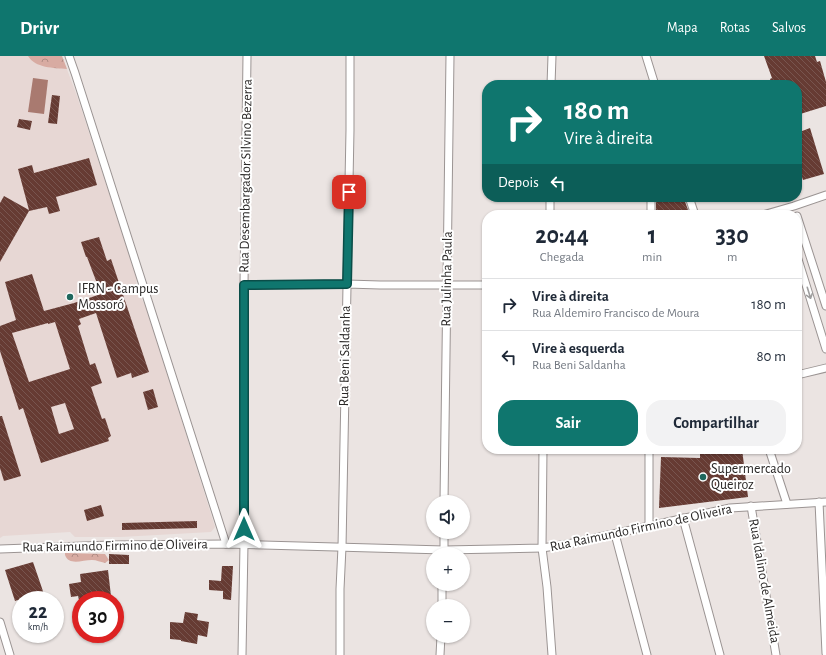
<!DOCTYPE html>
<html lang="pt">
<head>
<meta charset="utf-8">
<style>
  :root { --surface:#fff; --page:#f2f2f3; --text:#1f2937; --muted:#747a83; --line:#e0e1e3; --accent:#0f766e }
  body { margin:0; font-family:"Alegreya Sans",sans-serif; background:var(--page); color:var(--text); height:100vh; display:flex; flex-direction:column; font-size:15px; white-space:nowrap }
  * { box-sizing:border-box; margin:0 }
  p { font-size:13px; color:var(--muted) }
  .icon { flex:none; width:22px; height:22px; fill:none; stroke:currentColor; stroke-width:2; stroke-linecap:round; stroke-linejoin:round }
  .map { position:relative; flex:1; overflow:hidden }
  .panel { position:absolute; left:482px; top:154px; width:320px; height:244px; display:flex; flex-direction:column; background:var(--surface); border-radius:16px; box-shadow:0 1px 3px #0004 }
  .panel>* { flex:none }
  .top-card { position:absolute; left:482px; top:24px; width:320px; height:122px; border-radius:16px; box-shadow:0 1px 3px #0004; background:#0f766e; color:#fff; overflow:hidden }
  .controls { position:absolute; left:426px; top:439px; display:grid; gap:8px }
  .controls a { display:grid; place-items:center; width:44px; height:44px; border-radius:50%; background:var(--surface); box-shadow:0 1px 3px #0004; font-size:20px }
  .speed { position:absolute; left:12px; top:535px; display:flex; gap:8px; font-size:20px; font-weight:700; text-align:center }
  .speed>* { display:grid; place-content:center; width:52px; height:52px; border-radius:50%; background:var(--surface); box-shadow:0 1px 3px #0004; line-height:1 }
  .speed small { font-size:10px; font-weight:400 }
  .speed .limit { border:6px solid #d22; background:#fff; color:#111 }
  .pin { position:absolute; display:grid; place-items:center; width:34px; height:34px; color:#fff; margin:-17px; border-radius:8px; box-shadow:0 2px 6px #0006 }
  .me { position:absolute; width:44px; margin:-22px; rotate:0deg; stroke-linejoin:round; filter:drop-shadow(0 0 3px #0008) }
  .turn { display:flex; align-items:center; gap:14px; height:84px; padding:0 16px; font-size:18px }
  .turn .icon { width:52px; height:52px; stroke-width:2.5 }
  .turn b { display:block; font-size:28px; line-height:34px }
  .then { display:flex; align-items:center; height:38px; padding:0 16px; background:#0003; gap:8px; font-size:15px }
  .eta { display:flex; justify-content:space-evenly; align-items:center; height:68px; text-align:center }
  .eta b { font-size:24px; font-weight:700; line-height:28px }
  .button { display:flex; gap:8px; margin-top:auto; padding:8px 16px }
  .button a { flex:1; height:46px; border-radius:16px; background:var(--accent); color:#fff; font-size:16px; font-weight:700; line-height:46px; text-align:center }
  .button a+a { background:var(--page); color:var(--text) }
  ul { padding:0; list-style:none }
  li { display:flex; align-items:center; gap:12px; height:52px; padding:0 16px; border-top:1px solid var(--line) }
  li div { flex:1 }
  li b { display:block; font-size:15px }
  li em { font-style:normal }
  header { display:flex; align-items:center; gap:24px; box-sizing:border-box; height:56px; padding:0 20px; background:var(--accent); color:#fff }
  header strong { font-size:19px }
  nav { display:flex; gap:22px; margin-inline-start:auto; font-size:14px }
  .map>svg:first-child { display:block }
  .built { fill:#e7d7d4 }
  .forest { fill:url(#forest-crowns) }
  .water { fill:#a97a70 }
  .building { fill:url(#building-back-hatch); fill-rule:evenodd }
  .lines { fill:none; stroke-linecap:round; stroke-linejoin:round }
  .street-casing { stroke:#9b9493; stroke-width:9 }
  .street { stroke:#fff; stroke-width:7 }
  .oneway { stroke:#9f9e9e }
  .route-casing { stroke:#0a4d48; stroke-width:10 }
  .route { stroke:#0f766e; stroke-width:7 }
  .poi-dot { fill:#1f675d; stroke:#fff; stroke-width:1.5 }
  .labels { text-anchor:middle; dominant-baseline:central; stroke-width:4; stroke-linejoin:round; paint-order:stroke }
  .street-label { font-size:14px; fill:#2a2827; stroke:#fff }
  .poi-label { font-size:14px; fill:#2a2827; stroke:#fff; text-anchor:start }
</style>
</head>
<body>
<header>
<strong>Drivr</strong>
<nav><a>Mapa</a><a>Rotas</a><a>Salvos</a></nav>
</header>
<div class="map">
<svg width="826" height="599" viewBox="0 0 826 599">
  <defs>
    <pattern id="forest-crowns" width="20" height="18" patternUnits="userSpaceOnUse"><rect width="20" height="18" fill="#d8aba2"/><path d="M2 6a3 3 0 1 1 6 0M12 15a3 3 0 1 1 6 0" fill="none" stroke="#af8b84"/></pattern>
    <pattern id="building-back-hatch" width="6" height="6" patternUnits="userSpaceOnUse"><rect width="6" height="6" fill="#663b33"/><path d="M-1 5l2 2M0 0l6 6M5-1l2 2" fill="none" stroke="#78554f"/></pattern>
  </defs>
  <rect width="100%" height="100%" fill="#ebe4e2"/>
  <!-- built -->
  <polygon class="built" points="0,0 62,0 77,40 137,222 135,233 146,250 215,471 211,476 121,481 75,481 70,476 3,480 0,482"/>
  <!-- forest -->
  <g class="forest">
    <path d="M28 0H62L67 13C54 12 35 12 28 0Z"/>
    <path d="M65 497 105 498 109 504 105 507C100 506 97 504 92 504 82 504 69 510 65 499Z"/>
  </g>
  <!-- water -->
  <polygon class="water" points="33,22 48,24 44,58 28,56"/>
  <!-- building -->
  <g class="building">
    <polygon points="764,0 815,0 817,6 820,5 826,26 826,50 797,59 797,29 772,29 770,23 772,22"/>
    <polygon points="52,39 60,40 57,68 48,67"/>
    <polygon points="19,63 32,65 30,74 17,71"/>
    <polygon points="810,72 824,118 803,124 797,106 797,77"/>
    <polygon points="89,102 97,129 56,141 60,155 49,158 47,151 29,155 0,206 0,147 4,140 29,154 18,113 32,109 34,117"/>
    <polygon points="656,141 678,141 684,143 690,159 656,159"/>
    <path d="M99 181 107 205 111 203 149 316 132 322 131 317 117 322 96 257 79 263 81 268 78 270 90 309 95 307 102 327 91 331 102 363 105 362 111 380 108 382 109 385 41 407 23 352 19 354 0 295V270L16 264 5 226 32 218 44 255 74 247 101 238 87 201H86L81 186ZM55 266 70 313 29 326 12 277 48 267V268ZM65 347 74 373 59 378 51 351Z"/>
    <polygon points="153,333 158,351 148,354 143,336"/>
    <polygon points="0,360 2,360 21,420 4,425 0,412"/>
    <polygon points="700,393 742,393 748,441 659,452 661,401 700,402"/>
    <polygon points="101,449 104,460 87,465 84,454"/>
    <polygon points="197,465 197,472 122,474 122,467"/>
    <polygon points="109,498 129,499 129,508 109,508"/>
    <polygon points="33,506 46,544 32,544 31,540 15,545 5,514"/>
    <polygon points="222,510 233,510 231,544 223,543 223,535 209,534 209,524 221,525"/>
    <polygon points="108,514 111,540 104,541 104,544 79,544 78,540 71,541 69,528 81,526 80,518"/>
    <polygon points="185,556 198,558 197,564 209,566 207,581 198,579 197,588 181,585 181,584 170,583 170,566 183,567"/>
  </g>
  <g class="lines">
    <defs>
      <g id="street">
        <polyline points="69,0 75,17 226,488"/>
        <polyline points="646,0 655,29"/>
        <polyline points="551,29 552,0"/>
        <polyline points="689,141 695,159"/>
        <polyline points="550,159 550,141"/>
        <polyline points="651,159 651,141"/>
        <polyline points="763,159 794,150 826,139"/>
        <polyline points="797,160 826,250"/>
        <polyline points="797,200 826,293"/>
        <polyline points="244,229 347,228 380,229 487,229"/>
        <polyline points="797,319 826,312"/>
        <polyline points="543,393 542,492 547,531 552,599"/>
        <polyline points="769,393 787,448"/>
        <polyline points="444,446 450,0"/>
        <polyline points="819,446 826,597"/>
        <polyline points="751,450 776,599"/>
        <polyline points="683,462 720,599"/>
        <polyline points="649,470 649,393"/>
        <polyline points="615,478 647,599"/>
        <polyline points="0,493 111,489 226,488 444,494 542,492 568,488 730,452 826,446"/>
        <polyline points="444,498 444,476"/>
        <polyline points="442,550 442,528"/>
        <polyline points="0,566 10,599"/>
        <polyline points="242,599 244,488 244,229 247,0"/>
        <polyline points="340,599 340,533 342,491 350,74 350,0"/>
        <polyline points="440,599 441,580"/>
      </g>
    </defs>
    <!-- street casing -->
    <use href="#street" class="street-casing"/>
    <!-- street -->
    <use href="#street" class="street"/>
  </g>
  <!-- one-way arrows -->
  <defs><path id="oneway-shaft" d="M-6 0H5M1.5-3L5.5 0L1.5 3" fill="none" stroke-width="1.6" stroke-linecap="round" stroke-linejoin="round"/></defs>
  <use class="oneway" href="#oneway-shaft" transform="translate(809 237) rotate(73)"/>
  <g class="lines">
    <defs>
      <polyline id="route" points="244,473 244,229 347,228 349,136"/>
    </defs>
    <!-- route casing -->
    <use href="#route" class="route-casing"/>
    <!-- route -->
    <use href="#route" class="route"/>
  </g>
  <!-- markers -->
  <g class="poi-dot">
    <circle cx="70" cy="241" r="4"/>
    <circle cx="703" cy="421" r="4"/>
  </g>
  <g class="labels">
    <!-- street labels -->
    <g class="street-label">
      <text transform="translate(246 120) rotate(-89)">Rua Desembargador Silvino Bezerra</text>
      <text transform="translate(447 223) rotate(-89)">Rua Julinha Paula</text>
      <text transform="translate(345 300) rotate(-89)">Rua Beni Saldanha</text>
      <text transform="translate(641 472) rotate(-12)">Rua Raimundo Firmino de Oliveira</text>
      <text transform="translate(115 490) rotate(-1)">Rua Raimundo Firmino de Oliveira</text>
      <text transform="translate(764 525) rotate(80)">Rua Idalino de Almeida</text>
    </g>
    <!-- poi labels -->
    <g class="poi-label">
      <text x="78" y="233">IFRN - Campus<tspan x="78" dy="16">Mossoró</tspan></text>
      <text x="711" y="413">Supermercado<tspan x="711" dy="16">Queiroz</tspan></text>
    </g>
  </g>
</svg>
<div class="controls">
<a><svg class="icon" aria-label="sound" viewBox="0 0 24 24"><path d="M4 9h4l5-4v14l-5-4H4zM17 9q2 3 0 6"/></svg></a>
<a>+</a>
<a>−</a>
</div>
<div class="speed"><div>22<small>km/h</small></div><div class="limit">30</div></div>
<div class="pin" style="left:349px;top:136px;background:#d93025"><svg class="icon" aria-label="arrive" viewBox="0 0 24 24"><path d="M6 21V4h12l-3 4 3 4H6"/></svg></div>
<svg class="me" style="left:244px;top:473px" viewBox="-20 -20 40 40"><path d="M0-17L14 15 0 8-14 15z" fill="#0f766e" stroke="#fff" stroke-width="4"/></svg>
<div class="top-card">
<div class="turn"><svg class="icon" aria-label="right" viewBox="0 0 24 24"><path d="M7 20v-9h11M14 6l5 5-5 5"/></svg><div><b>180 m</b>Vire à direita</div></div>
<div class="then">Depois<svg class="icon" aria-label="left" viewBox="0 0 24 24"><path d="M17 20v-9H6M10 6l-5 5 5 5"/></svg></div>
</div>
<section class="panel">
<div class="eta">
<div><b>20:44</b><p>Chegada</p></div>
<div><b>1</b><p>min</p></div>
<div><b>330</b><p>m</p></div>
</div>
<ul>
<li><svg class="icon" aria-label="right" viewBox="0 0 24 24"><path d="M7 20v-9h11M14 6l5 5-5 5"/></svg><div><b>Vire à direita</b><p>Rua Aldemiro Francisco de Moura</p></div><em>180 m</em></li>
<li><svg class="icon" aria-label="left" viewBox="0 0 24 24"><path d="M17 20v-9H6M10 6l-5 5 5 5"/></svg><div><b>Vire à esquerda</b><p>Rua Beni Saldanha</p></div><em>80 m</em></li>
</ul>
<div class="button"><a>Sair</a><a>Compartilhar</a></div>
</section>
</div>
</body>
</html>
